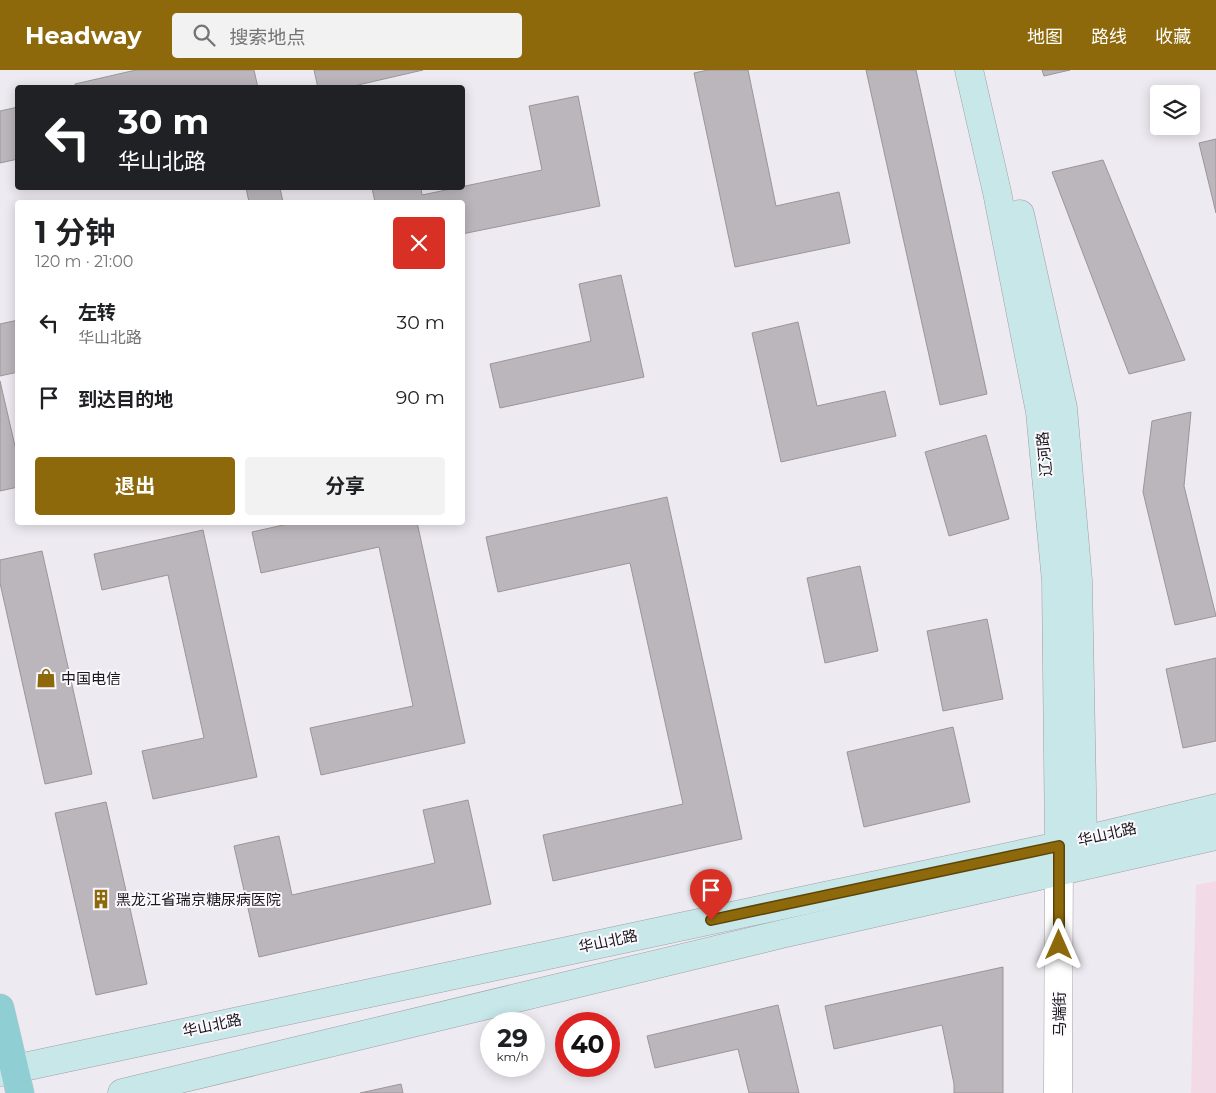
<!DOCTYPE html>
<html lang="zh">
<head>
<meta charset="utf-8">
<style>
  :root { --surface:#fff; --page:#f2f2f2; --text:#202124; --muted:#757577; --accent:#8d690b }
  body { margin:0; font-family:Montserrat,"Noto Sans SC",sans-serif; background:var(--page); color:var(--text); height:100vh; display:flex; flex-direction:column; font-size:19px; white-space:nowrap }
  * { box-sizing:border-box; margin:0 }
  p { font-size:16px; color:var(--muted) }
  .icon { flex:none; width:28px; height:28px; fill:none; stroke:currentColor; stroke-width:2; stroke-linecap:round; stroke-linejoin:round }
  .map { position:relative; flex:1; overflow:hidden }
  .panel { position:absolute; left:15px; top:130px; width:450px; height:325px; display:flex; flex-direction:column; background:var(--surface); border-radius:5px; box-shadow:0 2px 12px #0003 }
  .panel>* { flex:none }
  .top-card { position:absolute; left:15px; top:15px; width:450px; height:105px; border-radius:5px; box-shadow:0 2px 12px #0003; background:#202124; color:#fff; overflow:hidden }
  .fabs { position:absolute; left:1150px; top:15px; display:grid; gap:10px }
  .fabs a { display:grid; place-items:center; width:50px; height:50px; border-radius:5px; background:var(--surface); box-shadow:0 2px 12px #0003; font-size:25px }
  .speed { position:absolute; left:480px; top:942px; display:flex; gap:10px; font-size:25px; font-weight:700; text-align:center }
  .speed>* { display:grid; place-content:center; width:65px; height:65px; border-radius:50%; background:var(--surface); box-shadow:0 2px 12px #0003; line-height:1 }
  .speed small { font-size:12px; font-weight:400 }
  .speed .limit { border:8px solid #d22; background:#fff; color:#111 }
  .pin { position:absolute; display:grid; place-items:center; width:42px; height:42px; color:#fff; margin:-51px -21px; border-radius:50% 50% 50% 0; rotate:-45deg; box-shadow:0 0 5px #0007 }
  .pin .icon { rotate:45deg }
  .me { position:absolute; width:55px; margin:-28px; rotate:0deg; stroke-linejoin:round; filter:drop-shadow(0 0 4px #0008) }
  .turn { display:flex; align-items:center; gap:18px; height:105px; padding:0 20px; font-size:22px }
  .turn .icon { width:65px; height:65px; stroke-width:2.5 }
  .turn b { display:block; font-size:35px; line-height:42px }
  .round { display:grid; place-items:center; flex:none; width:52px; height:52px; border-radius:5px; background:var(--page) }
  .summary { display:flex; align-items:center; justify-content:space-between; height:85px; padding:0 20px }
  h1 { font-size:30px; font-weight:700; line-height:38px }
  .button { display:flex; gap:10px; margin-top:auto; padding:10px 20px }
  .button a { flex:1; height:58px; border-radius:5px; background:var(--accent); color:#fff; font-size:20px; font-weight:700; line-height:58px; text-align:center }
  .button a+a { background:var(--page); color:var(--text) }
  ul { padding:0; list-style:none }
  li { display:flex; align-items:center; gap:15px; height:75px; padding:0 20px }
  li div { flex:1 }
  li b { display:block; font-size:19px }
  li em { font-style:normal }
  header { display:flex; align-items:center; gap:30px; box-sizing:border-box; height:70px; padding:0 25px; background:var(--accent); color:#fff }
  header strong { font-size:24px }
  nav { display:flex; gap:28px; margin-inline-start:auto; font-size:18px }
  .search { width:350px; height:45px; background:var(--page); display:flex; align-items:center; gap:12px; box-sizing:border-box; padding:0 18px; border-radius:5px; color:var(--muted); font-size:19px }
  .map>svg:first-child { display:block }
  .education { fill:#f2dbe7 }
  .building { fill:#bbb6bb; stroke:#9a9599 }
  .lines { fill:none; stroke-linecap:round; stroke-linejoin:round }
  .tertiary-casing { stroke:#a19ea4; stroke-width:29 }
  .secondary-casing { stroke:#a19ea4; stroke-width:29 }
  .primary-casing { stroke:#c8c8c9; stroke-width:29 }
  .tertiary { stroke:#fff; stroke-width:28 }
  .secondary { stroke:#c7e7e9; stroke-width:28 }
  .primary { stroke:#8fcfd4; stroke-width:28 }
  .route-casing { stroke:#5c4407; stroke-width:12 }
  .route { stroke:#8d690b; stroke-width:9 }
  .labels { text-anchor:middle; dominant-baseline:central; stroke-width:4; stroke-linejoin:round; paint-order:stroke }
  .street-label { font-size:15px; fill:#1b191c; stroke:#fbf8fe }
  .poi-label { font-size:15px; fill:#1b191c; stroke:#fbf8fe; text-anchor:start }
</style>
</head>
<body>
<header>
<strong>Headway</strong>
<div class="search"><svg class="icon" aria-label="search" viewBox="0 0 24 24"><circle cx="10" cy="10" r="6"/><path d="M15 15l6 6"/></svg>搜索地点</div>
<nav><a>地图</a><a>路线</a><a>收藏</a></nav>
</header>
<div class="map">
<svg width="1216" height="1023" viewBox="0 0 1216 1023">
  <rect width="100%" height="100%" fill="#eeeaf1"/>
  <!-- education -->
  <polygon class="education" points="1216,811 1216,1023 1191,1023 1196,815"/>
  <!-- building -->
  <g class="building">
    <polygon points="136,0 254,0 258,18 76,18 75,14"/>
    <polygon points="314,0 423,0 345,18 318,18"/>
    <polygon points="708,0 748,0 776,136 839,122 850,173 735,197 694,3"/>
    <polygon points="866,0 916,0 987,324 940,335"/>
    <polygon points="1042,0 1070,0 1044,6"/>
    <polygon points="578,26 600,136 462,164 462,132 375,132 372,118 421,118 422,125 542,100 529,36"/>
    <polygon points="18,37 18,89 0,93 0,41"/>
    <polygon points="1216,69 1216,143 1199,73"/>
    <polygon points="1103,90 1185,290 1129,304 1052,102"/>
    <polygon points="246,118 280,118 283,132 249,132"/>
    <polygon points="621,205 644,307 500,338 490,294 591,271 579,214"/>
    <polygon points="18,250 18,302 0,306 0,254"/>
    <polygon points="798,252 817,336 885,321 896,366 781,392 752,263"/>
    <polygon points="0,311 18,389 18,417 0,421"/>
    <polygon points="1191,342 1184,416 1216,546 1175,555 1143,422 1152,351"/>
    <polygon points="986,365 1009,449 949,466 925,382"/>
    <polygon points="667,427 742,769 553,811 543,765 683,734 630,493 498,522 486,467"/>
    <polygon points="297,452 417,452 465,673 321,705 310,658 413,636 379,477 261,503 252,462"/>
    <polygon points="203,460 257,707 153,729 142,681 204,668 168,505 102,520 94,484"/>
    <polygon points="42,481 92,704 45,714 0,513 0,490"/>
    <polygon points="860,496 878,581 825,593 807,508"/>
    <polygon points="987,549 1003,629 943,641 927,561"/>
    <polygon points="1216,588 1216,671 1183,678 1166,599"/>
    <polygon points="953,657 970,732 864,757 847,682"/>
    <polygon points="468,730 491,834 259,887 234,776 279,766 292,825 435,793 423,740"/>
    <polygon points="106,732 147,914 96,925 55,743"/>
    <polygon points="1003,897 1003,1023 954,1023 954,1014 942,955 834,979 825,936"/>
    <polygon points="778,935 799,1023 749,1023 738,979 655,998 647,966"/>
    <polygon points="401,1014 403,1023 360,1023"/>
  </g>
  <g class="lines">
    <defs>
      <polyline id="tertiary" points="1058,1023 1059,777"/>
      <g id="secondary">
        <polyline points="969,0 997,122 1040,342 1056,511 1059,776"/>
        <polyline points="1020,144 1063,338 1078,510 1083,770"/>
        <polyline points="0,1002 1059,776 1216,738"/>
        <polyline points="122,1023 782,864 1216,766"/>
      </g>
      <polyline id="primary" points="0,938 20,1023"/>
    </defs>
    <!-- tertiary casing -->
    <use href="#tertiary" class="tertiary-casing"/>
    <!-- secondary casing -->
    <use href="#secondary" class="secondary-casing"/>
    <!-- primary casing -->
    <use href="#primary" class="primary-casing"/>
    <!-- tertiary -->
    <use href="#tertiary" class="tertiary"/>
    <!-- secondary -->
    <use href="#secondary" class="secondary"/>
    <!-- primary -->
    <use href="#primary" class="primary"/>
  </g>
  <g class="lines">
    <defs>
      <polyline id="route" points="711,850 1059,776 1059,875"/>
    </defs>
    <!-- route casing -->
    <use href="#route" class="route-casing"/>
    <!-- route -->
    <use href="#route" class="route"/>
  </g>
  <!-- icons -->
  <defs>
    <symbol id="shop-bare" viewBox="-9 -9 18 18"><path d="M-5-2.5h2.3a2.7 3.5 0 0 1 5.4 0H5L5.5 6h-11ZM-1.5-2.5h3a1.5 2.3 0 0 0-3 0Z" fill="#8d690b" stroke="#fbf8fe" stroke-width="2.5" paint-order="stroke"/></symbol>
    <symbol id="building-bare" viewBox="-9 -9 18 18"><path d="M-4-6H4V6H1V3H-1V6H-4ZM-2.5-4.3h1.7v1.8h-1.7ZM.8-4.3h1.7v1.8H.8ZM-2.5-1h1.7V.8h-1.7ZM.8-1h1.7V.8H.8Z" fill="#8d690b" stroke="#fbf8fe" stroke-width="2.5" paint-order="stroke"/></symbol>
  </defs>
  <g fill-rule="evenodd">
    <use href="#shop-bare" x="32" y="594" width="28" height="28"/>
    <use href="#building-bare" x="87" y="815" width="28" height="28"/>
  </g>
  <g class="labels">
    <!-- street labels -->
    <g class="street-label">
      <text transform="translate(1044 384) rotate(-95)">辽河路</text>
      <text transform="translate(1107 764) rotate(-13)">华山北路</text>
      <text transform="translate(608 871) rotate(-12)">华山北路</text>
      <text transform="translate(1059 944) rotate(-90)">马端街</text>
      <text transform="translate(212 955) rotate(-12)">华山北路</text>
    </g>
    <!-- poi labels -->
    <g class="poi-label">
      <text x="61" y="608">中国电信</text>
      <text x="116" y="829">黑龙江省瑞京糖尿病医院</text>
    </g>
  </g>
</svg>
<div class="fabs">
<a><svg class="icon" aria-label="layers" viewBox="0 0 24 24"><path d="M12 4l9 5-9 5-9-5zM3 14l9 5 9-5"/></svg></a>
</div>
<div class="speed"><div>29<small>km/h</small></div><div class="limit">40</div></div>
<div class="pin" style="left:711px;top:850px;background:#d93025"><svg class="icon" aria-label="arrive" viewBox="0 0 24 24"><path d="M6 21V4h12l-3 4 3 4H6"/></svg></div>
<svg class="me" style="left:1059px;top:875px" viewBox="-20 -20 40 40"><path d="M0-17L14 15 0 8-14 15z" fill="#8d690b" stroke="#fff" stroke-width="4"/></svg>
<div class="top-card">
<div class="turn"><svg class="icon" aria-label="left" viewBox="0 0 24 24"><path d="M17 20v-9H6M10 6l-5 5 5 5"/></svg><div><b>30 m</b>华山北路</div></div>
</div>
<section class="panel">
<div class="summary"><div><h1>1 分钟</h1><p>120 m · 21:00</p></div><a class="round" style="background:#d93025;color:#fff"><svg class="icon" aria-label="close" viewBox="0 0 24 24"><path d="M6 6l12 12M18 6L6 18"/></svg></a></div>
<ul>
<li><svg class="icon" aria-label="left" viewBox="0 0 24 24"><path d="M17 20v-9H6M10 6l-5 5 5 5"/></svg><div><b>左转</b><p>华山北路</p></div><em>30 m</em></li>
<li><svg class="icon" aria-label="arrive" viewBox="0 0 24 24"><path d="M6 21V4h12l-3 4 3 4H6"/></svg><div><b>到达目的地</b></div><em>90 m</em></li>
</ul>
<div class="button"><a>退出</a><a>分享</a></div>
</section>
</div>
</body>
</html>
